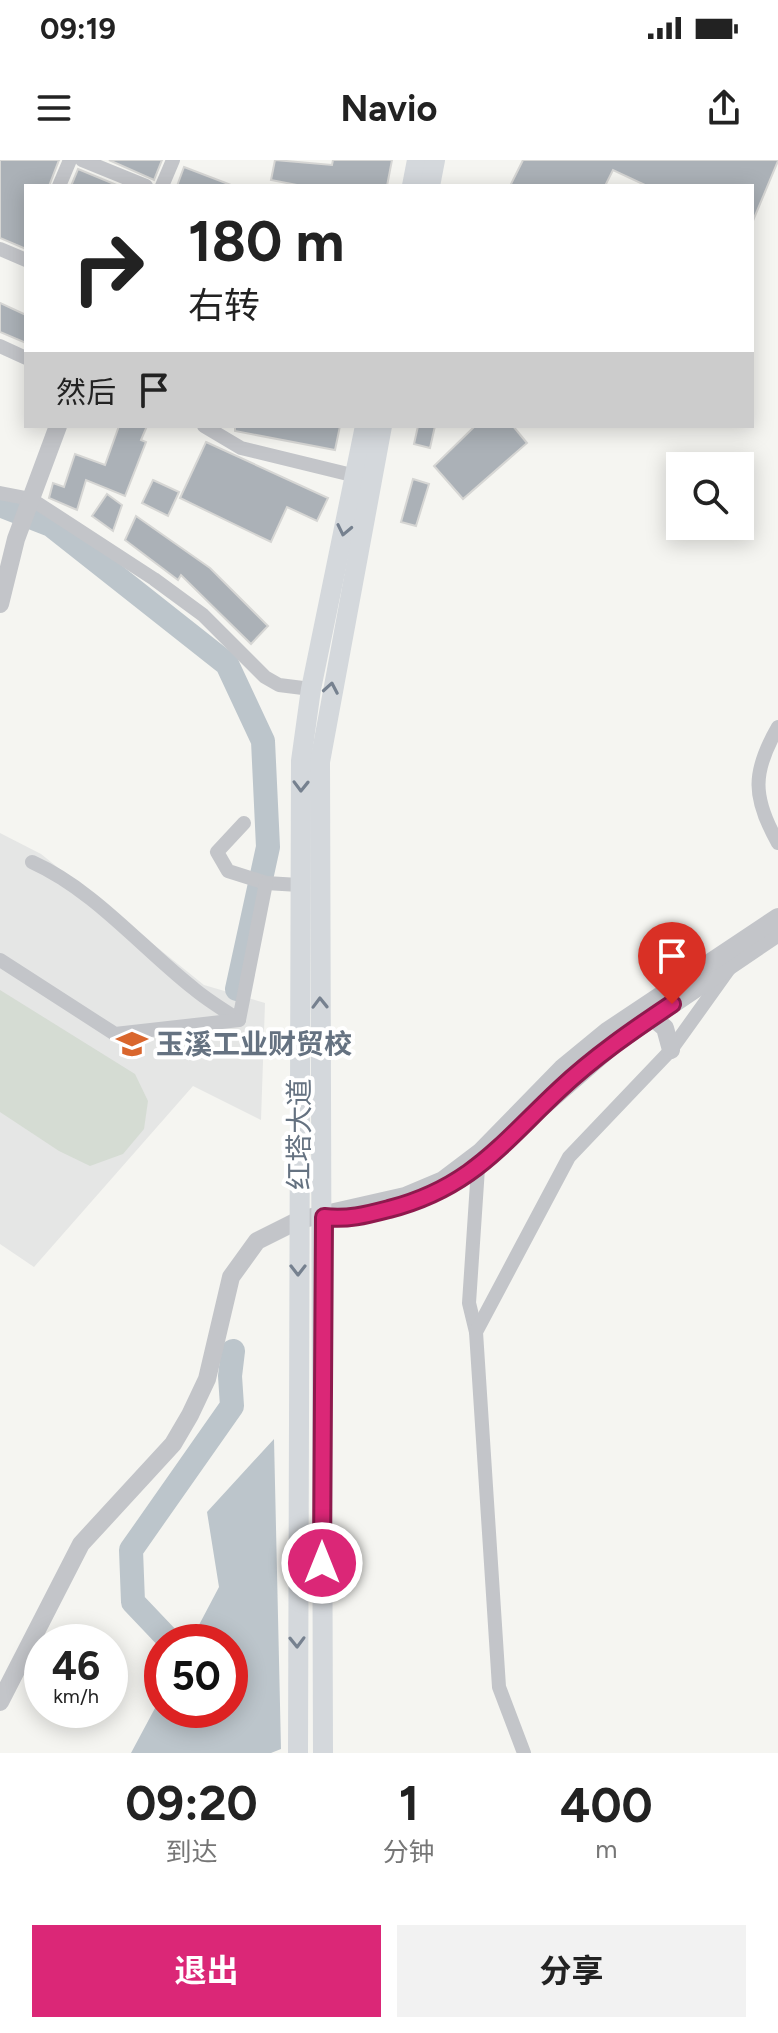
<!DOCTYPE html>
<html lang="zh">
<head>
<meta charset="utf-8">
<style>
  :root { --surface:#fff; --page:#f2f2f2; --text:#222; --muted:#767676; --accent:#db2777 }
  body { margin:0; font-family:Figtree,"Noto Sans SC",sans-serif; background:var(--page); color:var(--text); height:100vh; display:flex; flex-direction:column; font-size:30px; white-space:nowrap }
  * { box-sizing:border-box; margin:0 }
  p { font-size:26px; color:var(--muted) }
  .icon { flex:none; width:44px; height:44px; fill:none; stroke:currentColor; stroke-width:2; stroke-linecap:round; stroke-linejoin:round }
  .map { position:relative; height:1593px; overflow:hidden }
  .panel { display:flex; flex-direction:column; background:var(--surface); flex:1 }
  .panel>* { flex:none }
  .banner { position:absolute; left:24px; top:24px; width:730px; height:244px; border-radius:0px; box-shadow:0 4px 20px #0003; background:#fff; color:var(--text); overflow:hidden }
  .fabs { position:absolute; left:666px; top:292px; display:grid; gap:16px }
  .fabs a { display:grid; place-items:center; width:88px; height:88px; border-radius:0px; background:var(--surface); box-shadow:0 4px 20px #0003; font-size:40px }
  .speed { position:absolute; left:24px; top:1464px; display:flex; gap:16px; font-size:40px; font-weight:700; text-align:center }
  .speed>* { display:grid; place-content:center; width:104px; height:104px; border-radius:50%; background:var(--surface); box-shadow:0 4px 20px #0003; line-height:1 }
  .speed small { font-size:20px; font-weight:400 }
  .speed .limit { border:12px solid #d22; background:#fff; color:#111 }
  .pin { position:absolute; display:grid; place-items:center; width:68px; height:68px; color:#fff; margin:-82px -34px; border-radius:50% 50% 50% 0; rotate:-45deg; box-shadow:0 0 8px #0007 }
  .pin .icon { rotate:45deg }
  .me { position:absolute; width:88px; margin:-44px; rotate:0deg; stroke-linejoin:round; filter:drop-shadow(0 0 6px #0008) }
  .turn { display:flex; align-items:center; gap:28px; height:168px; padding:0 32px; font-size:36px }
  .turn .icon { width:104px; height:104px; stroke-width:2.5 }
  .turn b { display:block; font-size:56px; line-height:68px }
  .then { display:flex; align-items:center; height:76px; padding:0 32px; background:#0003; gap:16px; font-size:30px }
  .eta { display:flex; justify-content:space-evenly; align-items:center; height:136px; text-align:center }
  .eta b { font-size:48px; font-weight:700; line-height:56px }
  .action { display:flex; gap:16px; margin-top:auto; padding:16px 32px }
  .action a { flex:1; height:92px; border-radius:0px; background:var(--accent); color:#fff; font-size:32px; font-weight:700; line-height:92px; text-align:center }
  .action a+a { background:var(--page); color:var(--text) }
  .status { display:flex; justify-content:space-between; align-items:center; height:56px; padding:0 40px; background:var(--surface); direction:ltr }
  .status svg { height:22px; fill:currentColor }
  header { display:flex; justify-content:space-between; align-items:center; height:104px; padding:0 32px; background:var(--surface); font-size:36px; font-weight:700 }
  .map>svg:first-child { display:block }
  .built { fill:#e5e6e5 }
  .green { fill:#d5dcd3 }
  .water { fill:#bcc5cb }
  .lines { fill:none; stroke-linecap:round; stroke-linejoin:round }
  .river { stroke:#bcc5cb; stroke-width:24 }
  .building { fill:#abb1b7; stroke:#d6d6d4; stroke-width:2 }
  .minor { stroke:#c3c5c9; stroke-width:14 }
  .tertiary { stroke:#c3c5c9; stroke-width:18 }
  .secondary { stroke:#d4d8dc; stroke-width:20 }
  .oneway { stroke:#76818f }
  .route-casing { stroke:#8e194d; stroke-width:20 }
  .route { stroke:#db2777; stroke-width:14 }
  .labels { text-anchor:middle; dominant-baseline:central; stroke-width:8; stroke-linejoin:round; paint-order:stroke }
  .poi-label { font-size:28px; font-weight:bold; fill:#657281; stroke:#fff; text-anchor:start }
  .street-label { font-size:28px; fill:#657281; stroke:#fff }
</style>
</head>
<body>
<div class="status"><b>09:19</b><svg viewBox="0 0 49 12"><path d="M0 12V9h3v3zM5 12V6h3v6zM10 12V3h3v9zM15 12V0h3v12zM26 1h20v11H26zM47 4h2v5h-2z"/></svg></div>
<header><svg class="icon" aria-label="menu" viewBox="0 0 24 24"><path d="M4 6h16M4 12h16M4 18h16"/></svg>Navio<svg class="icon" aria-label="share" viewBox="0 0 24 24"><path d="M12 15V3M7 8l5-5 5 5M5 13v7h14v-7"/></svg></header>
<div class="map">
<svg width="778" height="1593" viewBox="0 0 778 1593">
  <rect width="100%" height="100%" fill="#f5f5f1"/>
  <!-- built -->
  <polygon class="built" points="0,673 41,694 204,825 265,843 261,960 193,926 34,1107 0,1084"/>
  <!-- green -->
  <polygon class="green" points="0,830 135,914 148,941 144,969 123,994 90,1006 59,991 0,952"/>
  <!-- water -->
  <polygon class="water" points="274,1279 281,1589 271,1593 131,1593 162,1535 162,1550 230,1550 230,1482 190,1482 219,1427 207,1352"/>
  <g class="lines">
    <!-- river -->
    <g class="river">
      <polyline points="0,345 51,365 227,504 263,581 268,687 237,829"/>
      <polyline points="171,1482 133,1442 131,1390 232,1246 230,1216 233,1191"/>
    </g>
  </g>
  <!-- building -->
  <g class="building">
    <polygon points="0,0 59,0 49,26 26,26 26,89 0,78"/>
    <polygon points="109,0 162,0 154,20"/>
    <polygon points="275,0 332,5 333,0 392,0 387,26 302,26 271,20"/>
    <polygon points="523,0 778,0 778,1 752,63 752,26 647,26 613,10 605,26 510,26"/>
    <polygon points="184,7 231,25 231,26 177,26"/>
    <polygon points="78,9 119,26 71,26"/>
    <polygon points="0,143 26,155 26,183 0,172"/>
    <polygon points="119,266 147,266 141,280 146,282 125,336 86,320 77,350 49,338 53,323 64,327 75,294 105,305"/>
    <polygon points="235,266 340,266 335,290 235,271"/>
    <polygon points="418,266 435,266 430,288 414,284"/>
    <polygon points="475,266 513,266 527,283 463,339 434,306"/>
    <polygon points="206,282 328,338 317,361 287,347 271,382 180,338"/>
    <polygon points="413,319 429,324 416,366 401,362"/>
    <polygon points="153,320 179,332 168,356 142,343"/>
    <polygon points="107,334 122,345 113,371 92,356"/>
    <polygon points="136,356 210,408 268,466 251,484 181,415 178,420 125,380"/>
  </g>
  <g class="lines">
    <!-- minor -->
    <g class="minor">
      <polyline points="82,0 146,26"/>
      <polyline points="59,26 70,0"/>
      <polyline points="162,26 173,0"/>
      <polyline points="0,89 26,100"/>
      <polyline points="0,186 26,198"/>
      <polyline points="204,266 241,288 356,316"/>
      <polyline points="0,333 31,339 154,419 203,455 265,517 279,525 311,529"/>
      <path d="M778 567C752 612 752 637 778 683"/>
      <polyline points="244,663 217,692 228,711 266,723 299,725"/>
      <path d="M32 702C94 730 140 786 193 828 207 840 224 850 239 860L266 723"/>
      <polyline points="0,800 115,874 239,860"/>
      <polyline points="474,997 478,1008 469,1143 476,1172"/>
      <polyline points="524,1593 499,1527 476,1172 569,997 671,890 729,809"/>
    </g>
    <!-- tertiary -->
    <g class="tertiary">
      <polyline points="0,444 16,379 58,266"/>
      <polyline points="646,852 665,868 671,890"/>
      <polyline points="530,958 616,883 778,773"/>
      <polyline points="0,1542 81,1384 173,1284 190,1255 207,1219 231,1117 257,1081 299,1060 405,1036 443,1020 480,992 562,908 607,871 778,757"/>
    </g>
    <!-- secondary -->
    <g class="secondary">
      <polyline points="412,26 417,0"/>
      <polyline points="430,26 435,0"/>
      <polyline points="298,1593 301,601 311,529 365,266"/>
      <polyline points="323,1593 320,602 382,266"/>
    </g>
  </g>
  <!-- one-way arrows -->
  <defs><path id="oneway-chevron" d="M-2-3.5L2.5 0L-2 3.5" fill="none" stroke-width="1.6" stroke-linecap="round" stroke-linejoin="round" transform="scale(2)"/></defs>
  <g class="oneway">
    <use href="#oneway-chevron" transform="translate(344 370) rotate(102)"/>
    <use href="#oneway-chevron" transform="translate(331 528) rotate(-80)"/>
    <use href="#oneway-chevron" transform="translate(301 626) rotate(91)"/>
    <use href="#oneway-chevron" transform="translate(320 843) rotate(-91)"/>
    <use href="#oneway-chevron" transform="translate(298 1110) rotate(90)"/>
    <use href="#oneway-chevron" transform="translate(297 1482) rotate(89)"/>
  </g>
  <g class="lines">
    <defs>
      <path id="route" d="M322 1403 324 1057C347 1060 366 1055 389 1049 471 1028 502 983 560 929 594 897 633 870 672 844"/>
    </defs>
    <!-- route casing -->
    <use href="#route" class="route-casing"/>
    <!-- route -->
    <use href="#route" class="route"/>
  </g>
  <!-- icons -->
  <defs>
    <symbol id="school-bare" viewBox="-9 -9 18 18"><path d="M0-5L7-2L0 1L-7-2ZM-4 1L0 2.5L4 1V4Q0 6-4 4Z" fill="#d9662d" stroke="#fff" stroke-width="2.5" paint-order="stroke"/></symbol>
  </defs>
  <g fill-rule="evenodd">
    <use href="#school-bare" x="110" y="862" width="44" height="44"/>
  </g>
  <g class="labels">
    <!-- poi labels -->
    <g class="poi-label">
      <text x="156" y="884">玉溪工业财贸校</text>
    </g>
    <!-- street labels -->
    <g class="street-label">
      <text transform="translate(299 974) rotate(-90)">红塔大道</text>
    </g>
  </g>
</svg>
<div class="fabs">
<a><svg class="icon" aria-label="search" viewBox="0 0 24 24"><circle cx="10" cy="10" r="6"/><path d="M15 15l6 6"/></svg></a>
</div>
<div class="speed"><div>46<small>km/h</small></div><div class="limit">50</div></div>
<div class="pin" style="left:672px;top:844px;background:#d93025"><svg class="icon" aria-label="arrive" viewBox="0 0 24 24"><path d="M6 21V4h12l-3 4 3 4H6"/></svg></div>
<svg class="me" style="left:322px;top:1403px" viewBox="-20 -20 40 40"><circle r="17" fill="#db2777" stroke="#fff" stroke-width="3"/><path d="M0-11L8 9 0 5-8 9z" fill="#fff"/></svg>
<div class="banner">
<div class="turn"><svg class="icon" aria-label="right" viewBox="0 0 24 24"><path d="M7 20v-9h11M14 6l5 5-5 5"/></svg><div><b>180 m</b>右转</div></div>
<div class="then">然后<svg class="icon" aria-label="arrive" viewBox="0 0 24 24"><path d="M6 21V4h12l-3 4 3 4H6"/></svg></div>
</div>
</div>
<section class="panel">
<div class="eta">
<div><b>09:20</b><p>到达</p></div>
<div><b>1</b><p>分钟</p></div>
<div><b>400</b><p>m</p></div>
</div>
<div class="action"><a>退出</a><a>分享</a></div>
</section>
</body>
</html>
